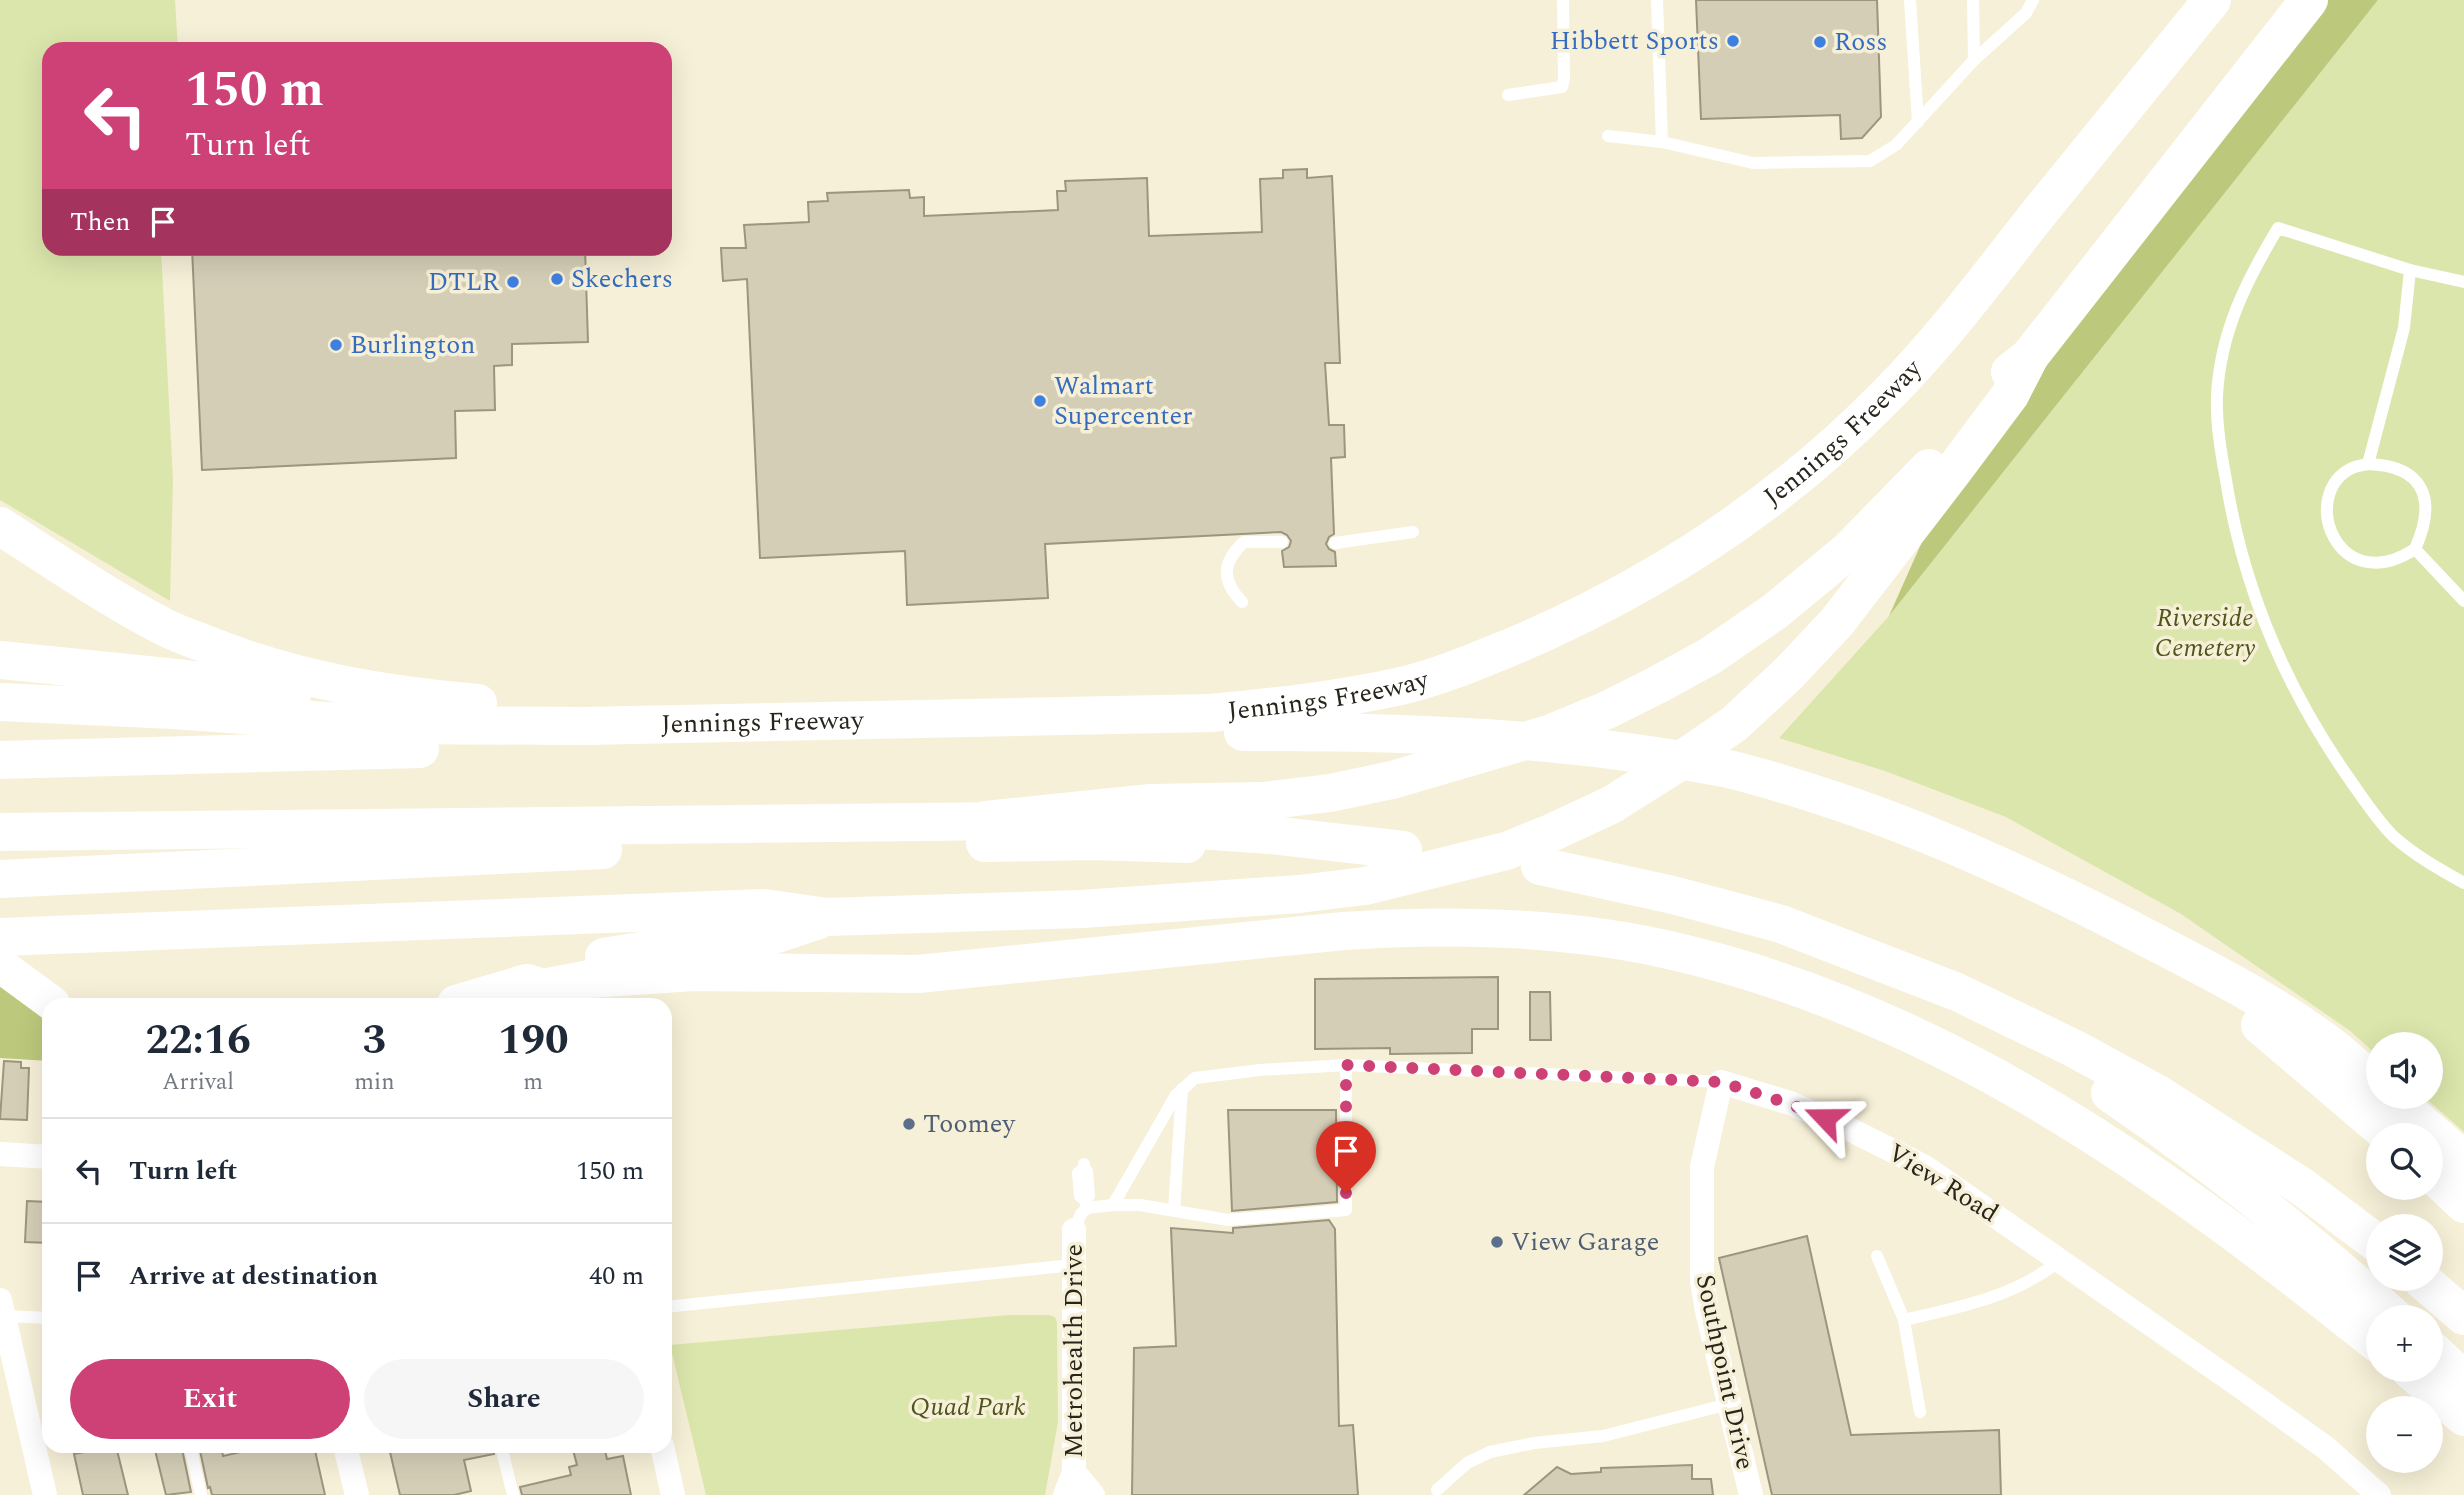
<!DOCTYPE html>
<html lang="en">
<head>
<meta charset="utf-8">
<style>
  :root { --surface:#fff; --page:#f6f6f7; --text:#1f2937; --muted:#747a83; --line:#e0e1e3; --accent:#cd4176 }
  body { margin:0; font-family:Spectral,serif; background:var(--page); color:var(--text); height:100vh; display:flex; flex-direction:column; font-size:26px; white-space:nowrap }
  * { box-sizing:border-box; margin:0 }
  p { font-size:23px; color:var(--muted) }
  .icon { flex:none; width:38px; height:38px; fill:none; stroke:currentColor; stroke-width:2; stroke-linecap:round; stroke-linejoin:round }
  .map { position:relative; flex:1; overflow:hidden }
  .sheet { position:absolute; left:42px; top:998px; width:630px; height:455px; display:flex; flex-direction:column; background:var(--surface); border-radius:21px; box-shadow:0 7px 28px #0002 }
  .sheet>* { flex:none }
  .top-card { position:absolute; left:42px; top:42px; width:630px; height:214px; border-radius:21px; box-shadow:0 7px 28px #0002; background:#cd4176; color:#fff; overflow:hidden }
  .controls { position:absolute; left:2366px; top:1032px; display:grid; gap:14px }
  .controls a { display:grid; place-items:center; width:77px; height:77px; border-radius:50%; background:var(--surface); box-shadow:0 7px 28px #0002; font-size:35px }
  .pin { position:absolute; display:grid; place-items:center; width:60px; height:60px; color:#fff; margin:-72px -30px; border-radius:50% 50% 50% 0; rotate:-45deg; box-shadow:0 0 7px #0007 }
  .pin .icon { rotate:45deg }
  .me { position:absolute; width:77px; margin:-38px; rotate:293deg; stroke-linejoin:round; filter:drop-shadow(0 0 5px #0008) }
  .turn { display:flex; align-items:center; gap:24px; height:147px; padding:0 28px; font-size:32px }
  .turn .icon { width:91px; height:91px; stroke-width:2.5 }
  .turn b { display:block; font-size:49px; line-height:60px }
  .then { display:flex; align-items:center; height:66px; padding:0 28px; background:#0003; gap:14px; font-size:26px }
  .eta { display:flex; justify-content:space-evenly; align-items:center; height:119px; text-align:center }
  .eta b { font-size:42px; font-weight:700; line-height:49px }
  .action { display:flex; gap:14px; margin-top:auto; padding:14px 28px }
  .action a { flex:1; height:80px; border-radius:42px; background:var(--accent); color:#fff; font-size:28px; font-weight:700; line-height:80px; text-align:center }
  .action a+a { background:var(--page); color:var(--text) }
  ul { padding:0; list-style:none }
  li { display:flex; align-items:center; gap:21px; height:105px; padding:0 28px; border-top:2px solid var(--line) }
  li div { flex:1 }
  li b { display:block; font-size:26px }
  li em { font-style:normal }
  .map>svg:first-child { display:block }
  .green { fill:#dbe6ac }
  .forest { fill:#bcc97c }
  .building { fill:#d5ceb7; stroke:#9c957f; stroke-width:2 }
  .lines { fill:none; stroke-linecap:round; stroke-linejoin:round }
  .lane { stroke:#fff; stroke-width:12 }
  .street { stroke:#fff; stroke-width:24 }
  .secondary { stroke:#fff; stroke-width:35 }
  .highway { stroke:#fff; stroke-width:38 }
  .route { stroke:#cd4176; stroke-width:12; stroke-dasharray:0 21.6 }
  .shop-dot { fill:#3f7fe0; stroke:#f7f0d8; stroke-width:2.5 }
  .service-dot { fill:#5c6f8a; stroke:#f7f0d8; stroke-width:2.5 }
  .labels { text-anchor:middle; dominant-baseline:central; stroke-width:7; stroke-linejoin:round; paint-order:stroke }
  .shop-label { font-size:26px; fill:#366cbe; stroke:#f7f0d8; text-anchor:start }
  .street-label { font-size:26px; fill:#28251c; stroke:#f7f0d8 }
  .park-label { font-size:26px; font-style:italic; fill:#4e561d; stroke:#f7f0d8 }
  .service-label { font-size:26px; fill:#4e5e75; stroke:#f7f0d8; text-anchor:start }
</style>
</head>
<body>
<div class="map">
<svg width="2464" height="1495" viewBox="0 0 2464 1495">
  <rect width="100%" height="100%" fill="#f7f0d8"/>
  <!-- green -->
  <g class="green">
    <polygon points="0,0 175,0 178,49 49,49 49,248 161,249 173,480 170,601 0,500"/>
    <polygon points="2378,0 2464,0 2464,1132 2424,1097 2431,1097 2431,1045 2378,1045 2378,1056 2349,1030 2181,914 2006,817 1885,771 1779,738 1889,616"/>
    <polygon points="1009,1315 1049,1315 1055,1317 1057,1322 1058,1422 1045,1495 706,1495 670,1345"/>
  </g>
  <!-- forest -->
  <g class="forest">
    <polygon points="2309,0 2378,0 1889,616 1954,470"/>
    <polygon points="0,965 49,1004 49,1061 0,1058"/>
  </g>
  <!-- building -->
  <g class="building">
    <polygon points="1696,0 1877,0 1881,117 1862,138 1841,139 1840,115 1701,119"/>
    <polygon points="1307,169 1307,178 1332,176 1340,363 1325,363 1329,425 1344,425 1345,457 1331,458 1334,534 1329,537 1326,544 1329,549 1335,552 1336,566 1284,567 1282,551 1289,547 1291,541 1287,535 1281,532 1045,544 1048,598 907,605 905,551 760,558 747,279 723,281 722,266 721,248 746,248 744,225 809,222 808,202 828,201 827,193 909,190 910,198 924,197 924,216 1058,210 1057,191 1066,191 1065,181 1147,178 1149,236 1262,232 1260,179 1283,178 1283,170"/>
    <polygon points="192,248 585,248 588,342 512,344 512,365 494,366 495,410 455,411 456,458 202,470"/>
    <polygon points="1498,977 1498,1029 1472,1029 1472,1053 1390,1054 1390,1048 1315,1049 1315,979"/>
    <polygon points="1530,992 1550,992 1551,1040 1530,1040"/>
    <polygon points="4,1061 21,1062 21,1068 29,1068 27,1120 0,1119"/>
    <polygon points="1228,1110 1336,1110 1337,1202 1232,1211"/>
    <polygon points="27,1201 49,1202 49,1243 25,1242"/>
    <polygon points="1329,1220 1335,1229 1339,1426 1353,1425 1358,1495 1132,1495 1134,1348 1176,1346 1171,1228 1233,1233 1233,1228"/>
    <polygon points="1807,1236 1851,1435 1999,1430 2001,1495 1772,1495 1719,1258"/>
    <polygon points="116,1446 128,1495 83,1495 74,1454"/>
    <polygon points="154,1446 176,1446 177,1450 182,1449 191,1492 166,1495"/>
    <polygon points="199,1446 221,1446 223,1456 267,1446 314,1446 325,1495 212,1495 210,1487 208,1488"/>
    <polygon points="412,1446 492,1446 494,1454 464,1460 471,1491 454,1495 400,1495 390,1452"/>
    <polygon points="572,1446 604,1446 607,1459 623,1456 631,1495 522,1495 520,1487 571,1475 569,1467 577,1465"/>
    <polygon points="1692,1465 1692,1479 1711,1479 1713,1495 1524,1495 1557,1467 1571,1474 1601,1472 1601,1468"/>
  </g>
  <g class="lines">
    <!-- lane -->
    <g class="lane">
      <polyline points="1657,0 1662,142"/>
      <polyline points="1910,0 1918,122"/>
      <polyline points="1973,0 1974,60"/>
      <polyline points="1508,95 1562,87 1564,78 1563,0"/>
      <polyline points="1608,136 1662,142 1753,163 1870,161 1896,145 1974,60 2026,13 2033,0"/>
      <polyline points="2410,270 2464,282"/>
      <path d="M2368 464C2363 465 2356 466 2352 468 2298 494 2337 600 2415 549"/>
      <polyline points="1335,543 1413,532"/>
      <path d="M2464 601 2415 549C2437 500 2425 466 2368 464L2404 328 2410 270 2278 228C2246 281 2220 333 2217 396 2216 424 2221 453 2226 480 2243 587 2286 688 2348 777 2362 797 2376 819 2393 836 2414 855 2439 869 2464 883"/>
      <path d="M1242 602C1221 580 1222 562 1244 542H1282"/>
      <polyline points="1084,1164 1084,1168 1087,1171 1089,1196 1085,1200"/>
      <polyline points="1084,1168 1078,1173 1080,1196 1085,1200 1087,1208"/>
      <polyline points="1113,1205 1176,1095 1195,1078 1260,1070 1346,1065 1721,1082"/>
      <polyline points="1174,1211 1182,1089"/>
      <polyline points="1074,1230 1081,1214 1087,1208 1113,1205 1140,1205 1228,1220 1346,1210 1346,1065"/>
      <polyline points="1877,1256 1904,1320"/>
      <polyline points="665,1307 1073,1265"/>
      <polyline points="4,1316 49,1318"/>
      <path d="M1920 1412 1904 1320C1961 1307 2014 1297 2061 1260"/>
      <polyline points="190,1446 201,1495"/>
      <polyline points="501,1446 513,1495"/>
      <polyline points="1437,1490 1467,1463 1490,1452 1534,1443 1603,1436 1729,1404"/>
    </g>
    <!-- street -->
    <g class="street">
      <polyline points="0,1154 49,1157"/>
      <polyline points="0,1300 45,1495"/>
      <polyline points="345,1446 357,1495"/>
      <polyline points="662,1446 673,1495"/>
      <polyline points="1074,1472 1093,1495"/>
      <polyline points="1065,1495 1074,1472 1074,1230"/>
      <polyline points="1751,1495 1707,1311 1702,1281 1702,1167 1721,1082 1790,1103 1843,1126 1925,1167 2244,1389 2326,1448 2379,1495"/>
    </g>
    <!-- secondary -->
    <polyline class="secondary" points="0,965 53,1004"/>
    <!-- highway -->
    <g class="highway">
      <polyline points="2010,372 2030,356 2309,0"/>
      <path d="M0 526C54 561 107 597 164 627 178 634 193 639 208 645 295 680 385 695 478 703"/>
      <polyline points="0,660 186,679 292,695"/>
      <path id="s1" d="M0 702 173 710 384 725 584 726 1211 713C1275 707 1338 700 1401 686 1440 677 1479 660 1516 645 1654 586 1781 503 1886 396 1942 340 1989 276 2038 214 2096 142 2154 71 2212 0"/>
      <path d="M1243 732C1404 731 1566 737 1724 768 1755 775 1787 785 1818 795 1925 829 2026 876 2126 927 2194 963 2266 997 2327 1043 2345 1056 2361 1072 2378 1087"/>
      <polyline points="0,760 420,749"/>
      <polyline points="986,820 1151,803 1262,801 1330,793 1392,780 1549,734 1607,710 1657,685 1710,656 1774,612 1848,551 1929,468"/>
      <polyline points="1157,827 1270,835 1403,850"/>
      <polyline points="0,832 1013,821"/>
      <polyline points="985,843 1095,841 1187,844"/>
      <polyline points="1540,866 1673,895 1781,924 1957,992 2073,1048 2158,1094 2301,1186 2378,1244"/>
      <polyline points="0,879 603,850"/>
      <polyline points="0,937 764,908 827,917 1082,909 1299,894 1365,886 1506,851 1553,832 1611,805 1673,766 1734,724 1788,674 1837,622 1954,470 2010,395 2030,356"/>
      <polyline points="604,957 688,943 765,938 819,920"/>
      <path d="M456 1004 527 983 543 988 590 979 693 972 918 974 1344 931C1456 924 1572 926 1682 953 1949 1017 2167 1175 2378 1344"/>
      <polyline points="2260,1025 2390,1136"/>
      <path d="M2110 1093C2211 1162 2305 1237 2395 1318"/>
      <polyline points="2391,1097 2464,1160"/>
      <polyline points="2431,1173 2464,1204"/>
      <polyline points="2421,1279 2464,1316"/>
      <polyline points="2431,1349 2464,1380"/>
      <polyline points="2410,1370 2464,1417"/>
    </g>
  </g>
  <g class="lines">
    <!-- route -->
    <polyline class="route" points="1346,1193 1346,1065 1721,1082 1790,1104 1825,1118"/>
  </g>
  <!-- markers -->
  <g class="shop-dot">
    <circle cx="1733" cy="41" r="7"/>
    <circle cx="1820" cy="42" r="7"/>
    <circle cx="557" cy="279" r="7"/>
    <circle cx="513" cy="282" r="7"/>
    <circle cx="336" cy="345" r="7"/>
    <circle cx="1040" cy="401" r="7"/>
  </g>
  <g class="service-dot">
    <circle cx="909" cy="1124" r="7"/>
    <circle cx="1497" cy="1242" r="7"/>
  </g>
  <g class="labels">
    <!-- shop labels -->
    <g class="shop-label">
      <text x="1719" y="41" text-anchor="end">Hibbett Sports</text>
      <text x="1834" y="42">Ross</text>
      <text x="571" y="279">Skechers</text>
      <text x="499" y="282" text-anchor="end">DTLR</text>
      <text x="350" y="345">Burlington</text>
      <text x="1054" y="386">Walmart<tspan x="1054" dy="30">Supercenter</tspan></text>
    </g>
    <!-- street labels -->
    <g class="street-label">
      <text stroke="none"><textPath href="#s1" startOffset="1918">Jennings Freeway</textPath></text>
      <text stroke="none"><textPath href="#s1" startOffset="1330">Jennings Freeway</textPath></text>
      <text stroke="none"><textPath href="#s1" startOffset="763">Jennings Freeway</textPath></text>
      <text transform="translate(1943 1183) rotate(32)">View Road</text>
      <text transform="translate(1074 1351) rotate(-90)">Metrohealth Drive</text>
      <text transform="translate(1725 1372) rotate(78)">Southpoint Drive</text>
    </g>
    <!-- park labels -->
    <g class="park-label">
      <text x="2205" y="618">Riverside<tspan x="2205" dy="30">Cemetery</tspan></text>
      <text x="968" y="1407">Quad Park</text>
    </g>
    <!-- service labels -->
    <g class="service-label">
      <text x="923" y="1124">Toomey</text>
      <text x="1511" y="1242">View Garage</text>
    </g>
  </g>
</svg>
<div class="controls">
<a><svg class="icon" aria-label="sound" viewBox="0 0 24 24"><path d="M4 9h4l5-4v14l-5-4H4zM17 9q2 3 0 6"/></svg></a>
<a><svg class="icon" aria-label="search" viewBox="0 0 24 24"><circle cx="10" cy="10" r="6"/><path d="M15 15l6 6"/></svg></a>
<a><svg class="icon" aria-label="layers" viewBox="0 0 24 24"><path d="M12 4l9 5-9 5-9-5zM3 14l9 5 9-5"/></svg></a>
<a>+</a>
<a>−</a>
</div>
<div class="pin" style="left:1346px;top:1193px;background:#d93025"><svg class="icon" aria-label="arrive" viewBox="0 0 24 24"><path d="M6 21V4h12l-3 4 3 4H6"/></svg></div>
<svg class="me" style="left:1825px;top:1118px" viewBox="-20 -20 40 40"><path d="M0-17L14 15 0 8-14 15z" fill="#cd4176" stroke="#fff" stroke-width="4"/></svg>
<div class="top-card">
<div class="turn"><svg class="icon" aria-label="left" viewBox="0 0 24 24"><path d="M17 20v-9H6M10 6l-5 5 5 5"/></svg><div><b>150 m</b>Turn left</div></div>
<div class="then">Then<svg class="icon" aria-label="arrive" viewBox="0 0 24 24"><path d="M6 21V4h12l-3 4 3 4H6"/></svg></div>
</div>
<section class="sheet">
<div class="eta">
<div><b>22:16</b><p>Arrival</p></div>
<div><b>3</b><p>min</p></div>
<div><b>190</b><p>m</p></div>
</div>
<ul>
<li><svg class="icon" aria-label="left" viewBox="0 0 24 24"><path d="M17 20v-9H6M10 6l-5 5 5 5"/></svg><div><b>Turn left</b></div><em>150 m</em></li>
<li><svg class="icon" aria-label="arrive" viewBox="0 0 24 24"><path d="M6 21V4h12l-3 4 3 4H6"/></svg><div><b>Arrive at destination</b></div><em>40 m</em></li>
</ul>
<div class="action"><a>Exit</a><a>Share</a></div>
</section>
</div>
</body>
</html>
